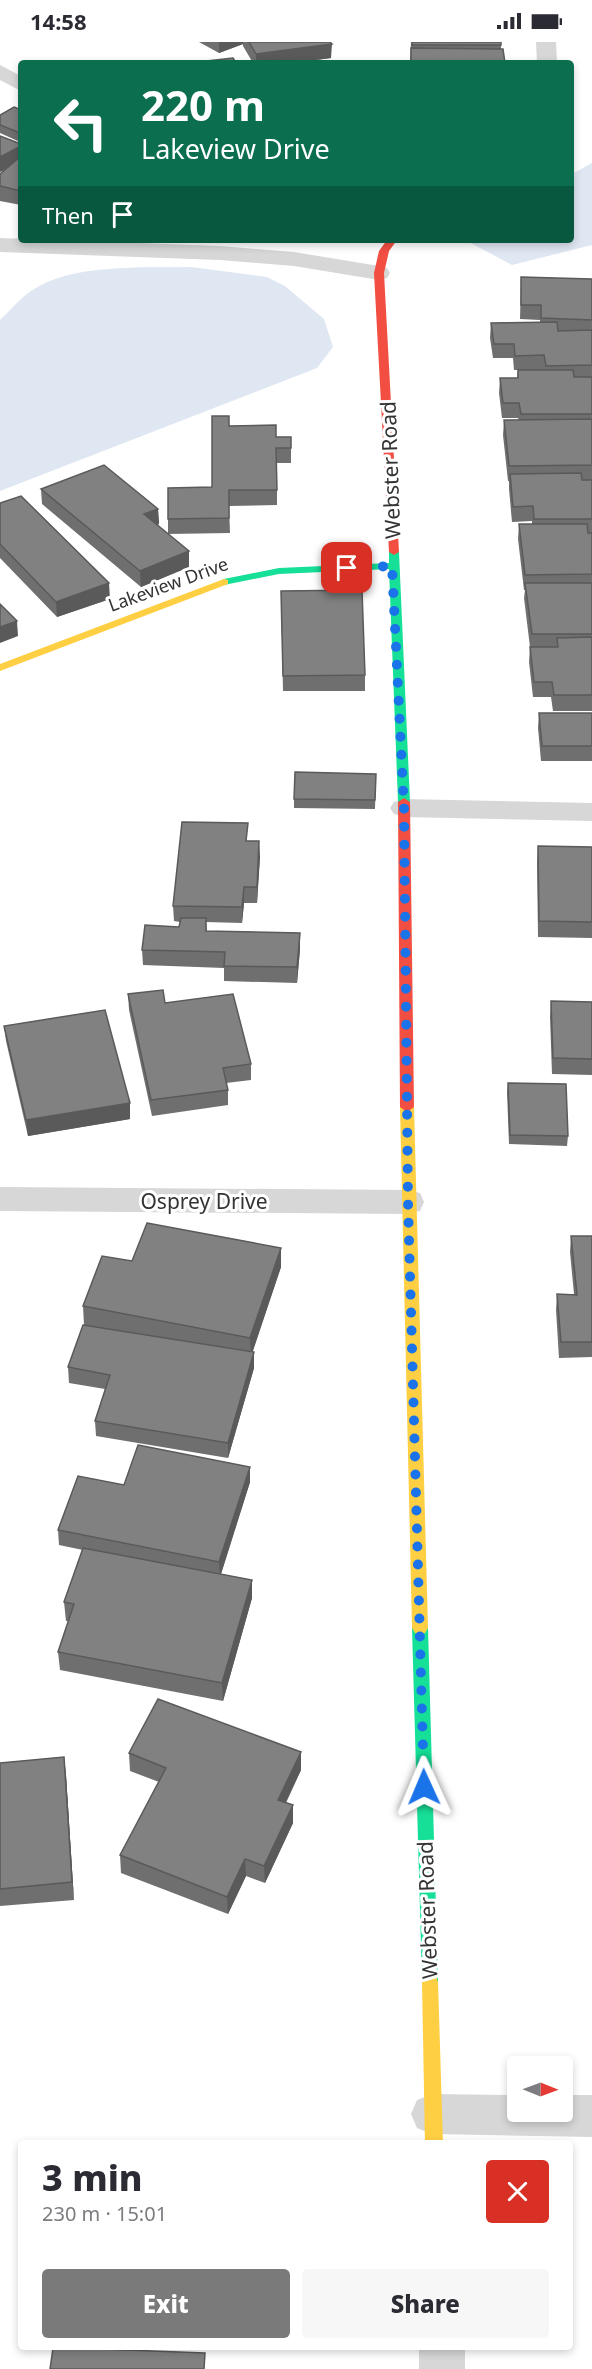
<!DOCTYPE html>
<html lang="en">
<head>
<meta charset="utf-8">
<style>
  :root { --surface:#fff; --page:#f7f7f7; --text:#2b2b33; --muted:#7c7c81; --accent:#7a7a7a }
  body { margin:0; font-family:"Noto Sans",sans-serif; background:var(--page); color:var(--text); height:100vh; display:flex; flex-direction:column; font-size:22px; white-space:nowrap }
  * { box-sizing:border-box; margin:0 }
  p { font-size:20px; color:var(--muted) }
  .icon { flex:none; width:33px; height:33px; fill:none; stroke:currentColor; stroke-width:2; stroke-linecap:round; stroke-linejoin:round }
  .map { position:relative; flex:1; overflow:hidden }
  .details { position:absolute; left:18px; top:2098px; width:555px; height:210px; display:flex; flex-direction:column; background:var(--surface); border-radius:6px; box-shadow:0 3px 9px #0003 }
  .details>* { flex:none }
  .hud { position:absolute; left:18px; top:18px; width:556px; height:183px; border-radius:6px; box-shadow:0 3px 9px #0003; background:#0b6e4f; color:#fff; overflow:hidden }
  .needle { width:39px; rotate:91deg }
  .controls { position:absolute; left:507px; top:2014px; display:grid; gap:12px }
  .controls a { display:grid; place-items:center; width:66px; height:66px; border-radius:6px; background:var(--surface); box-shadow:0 3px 9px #0003; font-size:30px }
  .pin { position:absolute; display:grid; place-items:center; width:51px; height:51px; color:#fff; margin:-26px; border-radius:12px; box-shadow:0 3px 9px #0006 }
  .me { position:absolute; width:66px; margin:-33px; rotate:359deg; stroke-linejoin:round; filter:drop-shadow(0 0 4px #0008) }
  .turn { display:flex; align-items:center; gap:21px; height:126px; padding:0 24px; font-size:27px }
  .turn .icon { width:78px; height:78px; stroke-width:2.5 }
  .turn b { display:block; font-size:42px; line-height:51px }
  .then { display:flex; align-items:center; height:57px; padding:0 24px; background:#0003; gap:12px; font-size:22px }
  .round { display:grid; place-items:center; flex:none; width:63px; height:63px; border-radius:6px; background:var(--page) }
  .overview { display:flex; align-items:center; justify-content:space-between; height:102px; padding:0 24px }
  h1 { font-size:36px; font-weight:800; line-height:45px }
  .action { display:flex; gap:12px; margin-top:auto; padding:12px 24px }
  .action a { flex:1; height:69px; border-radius:6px; background:var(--accent); color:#fff; font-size:24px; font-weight:800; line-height:69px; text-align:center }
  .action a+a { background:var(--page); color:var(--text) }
  .status { display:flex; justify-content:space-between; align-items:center; height:42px; padding:0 30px; background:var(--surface); direction:ltr }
  .status svg { height:16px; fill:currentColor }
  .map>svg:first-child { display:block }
  .water { fill:#dfe7f2 }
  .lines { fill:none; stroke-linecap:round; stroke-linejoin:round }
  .street { fill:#d7d7d7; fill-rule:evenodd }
  .fast { fill:#16e098; fill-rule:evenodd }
  .slow { fill:#ffcf43; fill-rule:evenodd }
  .jam { fill:#f24e42; fill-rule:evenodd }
  .wall { fill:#6f6f6f }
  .shaded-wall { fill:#5a5a5a }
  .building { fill:#818181; stroke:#5a5a5a; stroke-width:1.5 }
  .route { stroke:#1a73e8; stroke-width:10; stroke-dasharray:0 18 }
  .labels { text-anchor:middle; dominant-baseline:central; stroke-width:6; stroke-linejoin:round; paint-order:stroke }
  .far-street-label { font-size:18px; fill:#333; stroke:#fff }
  .street-label { font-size:21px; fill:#333; stroke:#fff }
</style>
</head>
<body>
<div class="status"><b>14:58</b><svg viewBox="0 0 49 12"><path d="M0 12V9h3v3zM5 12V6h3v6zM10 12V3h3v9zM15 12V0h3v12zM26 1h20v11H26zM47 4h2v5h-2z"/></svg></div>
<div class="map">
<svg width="592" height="2327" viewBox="0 0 592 2327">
  <rect width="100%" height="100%" fill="#fff"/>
  <!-- water -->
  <g class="water">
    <polygon points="592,121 592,203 512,223 465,198 572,198 572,132"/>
    <path d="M191 225 267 235 285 244 324 277 333 305 317 326 0 449V278C10 269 19 257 31 249 71 221 144 226 191 225Z"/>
  </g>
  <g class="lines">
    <!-- street -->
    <g class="street">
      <polygon points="536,0 556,0 557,21 537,21"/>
      <polygon points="0,23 21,34 21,49 0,38"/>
      <polygon points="0,196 220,204 294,210 379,224 387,226 390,231 387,236 379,238 294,224 220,218 0,210"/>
      <polygon points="404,757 592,761 592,779 404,775 394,772 390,766 394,760"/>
      <polygon points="0,1145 408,1148 420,1151 424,1160 420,1169 408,1172 0,1169"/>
      <polygon points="432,2052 518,2053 518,2070 562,2070 562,2053 592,2053 592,2095 432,2092 417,2086 411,2072 417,2058"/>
      <rect x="419" y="2306" width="46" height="21"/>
    </g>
    <!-- fast -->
    <g class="fast">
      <polygon points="394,507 399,510 410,760 404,764 398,760 389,527 279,532 224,543 219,540 224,537 279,526 389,521 389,510"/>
      <polygon points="420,1580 425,1581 428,1586 438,1940 436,1946 430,1948 424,1946 422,1940 412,1586 415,1581"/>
    </g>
    <!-- slow -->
    <g class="slow">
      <polygon points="224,537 228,538 228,542 0,629 0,622"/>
      <polygon points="407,1060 414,1065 428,1586 425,1591 420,1592 415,1591 412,1586 400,1065"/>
      <polygon points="430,1932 436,1934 438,1940 443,2102 425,2102 422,1940 424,1934"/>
    </g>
    <!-- jam -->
    <g class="jam">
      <polygon points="387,198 397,198 389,209 384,231 399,510 394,513 389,510 374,231 379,209"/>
      <polygon points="404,756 410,760 414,1065 407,1070 400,1065 398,760"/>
    </g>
  </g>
  <!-- wall -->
  <g class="wall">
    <polygon points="199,0 330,0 331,16 308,19 356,21 253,21 243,4 243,2 219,11"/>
    <polygon points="411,0 501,0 501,7 505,21 410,21"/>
    <polygon points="21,68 21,99 20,100 0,91 0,73"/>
    <polygon points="0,94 21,102 21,163 0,159 0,132 6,127 0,130"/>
    <polygon points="521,235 592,237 592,669 553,669 551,655 533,655 529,620 530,605 524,556 525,548 524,548 518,497 519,482 532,482 532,479 512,480 509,447 509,439 508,439 503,393 504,378 519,378 518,376 502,376 499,351 500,336 517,336 518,328 514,328 513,316 493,316 490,296 491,281 540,280 540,278 520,277"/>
    <polygon points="229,384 276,395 291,395 291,421 277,421 277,463 229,464 230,491 168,492 168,477 212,445"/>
    <polygon points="41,447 158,467 159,482 157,483 189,509 189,525 141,545 42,462"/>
    <polygon points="0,461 110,557 57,575 0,516"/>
    <polygon points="281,549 365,633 365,649 283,649"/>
    <polygon points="539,671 592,671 592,719 541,719 538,686"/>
    <polygon points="376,732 375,767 294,766 294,757"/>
    <polygon points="248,799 260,814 257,861 244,861 242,881 206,880 207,889 300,891 300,907 297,941 224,939 224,926 143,923 142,908 179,885 180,880 174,879 173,864"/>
    <polygon points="538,804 592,805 592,896 538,895 537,820"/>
    <polygon points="128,952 251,1022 251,1038 226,1041 228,1048 228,1063 152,1074 129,968"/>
    <polygon points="551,959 592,960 592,1033 552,1032 550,975"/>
    <polygon points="4,984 130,1061 130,1077 28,1094 6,999"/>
    <polygon points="508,1041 568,1094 567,1104 509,1102 507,1050"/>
    <polygon points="571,1194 592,1194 592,1315 559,1316 556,1268 557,1252 574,1252 570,1210"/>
    <polygon points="281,1206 281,1225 252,1310 254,1310 254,1326 228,1416 96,1394 95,1379 105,1347 69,1341 68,1325 84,1283 83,1264 132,1219"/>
    <polygon points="250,1440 221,1532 252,1538 252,1556 223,1659 60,1628 58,1610 69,1579 66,1579 64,1560 83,1508 59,1503 58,1488 124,1443"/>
    <polygon points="301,1710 301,1728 286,1761 293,1781 265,1841 246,1834 228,1872 121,1831 120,1813 159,1740 130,1729 129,1711"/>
    <polygon points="64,1715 66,1733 74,1858 0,1864 0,1721"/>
  </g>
  <!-- shaded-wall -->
  <g class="shaded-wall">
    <polygon points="219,0 243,0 243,2 219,11"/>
    <polygon points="332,2 331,16 294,21 256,21 256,12"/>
    <polygon points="21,104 21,119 0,130 0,115"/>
    <polygon points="158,467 159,482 145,487 144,472"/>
    <polygon points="189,509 189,525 141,545 140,529"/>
    <polygon points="109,541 110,557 57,575 56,560"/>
    <polygon points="17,579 18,594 0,601 0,585"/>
    <polygon points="259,799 260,814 257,861 257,845"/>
    <polygon points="244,845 244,861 242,881 242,865"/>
    <polygon points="300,891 300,907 297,941 297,925"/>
    <polygon points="130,1061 130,1077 28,1094 26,1078"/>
    <polygon points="281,1206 281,1225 251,1315 250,1296"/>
    <polygon points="254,1310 254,1326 228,1416 228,1401"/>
    <polygon points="250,1425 250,1440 220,1535 219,1520"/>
    <polygon points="252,1538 252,1556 223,1659 222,1641"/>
    <polygon points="301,1710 301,1728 278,1776 278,1758"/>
    <polygon points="64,1715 66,1733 74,1858 72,1840"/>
    <polygon points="293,1763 293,1781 265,1841 264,1824"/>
    <polygon points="245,1817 246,1834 228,1872 227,1855"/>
  </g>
  <!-- building -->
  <g class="building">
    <polygon points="249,0 330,0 332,2 256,12"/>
    <rect x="412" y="0" width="89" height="3"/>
    <polygon points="411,6 503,7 505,21 411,21"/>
    <polygon points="233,16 236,21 198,21 198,20"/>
    <polygon points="264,18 356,20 264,21"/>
    <polygon points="14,65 21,68 21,91 20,91 0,83 0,73"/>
    <polygon points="0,94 21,102 21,104 0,115"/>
    <polygon points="21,114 21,149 0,144 0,132"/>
    <polygon points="521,235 592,237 592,278 541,276 541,263 521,263"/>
    <polygon points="557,280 558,289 592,288 592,323 546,324 544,313 515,314 514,302 494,302 491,281"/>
    <polygon points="518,328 573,328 574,335 592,335 592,372 521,372 519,361 503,361 500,336 518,336"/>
    <polygon points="212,374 229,374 229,384 276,383 276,395 291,395 291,406 276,406 277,448 229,448 229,476 168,477 168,446 212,445"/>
    <polygon points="592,377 592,423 509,424 504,378"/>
    <polygon points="104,423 158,467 144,472 189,509 140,529 41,447"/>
    <polygon points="581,431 582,438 592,438 592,477 534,477 533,464 513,465 510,432"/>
    <polygon points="21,454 109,541 56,560 0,502 0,461"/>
    <polygon points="519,482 587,482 588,491 592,491 592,532 525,533"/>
    <polygon points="525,541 592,541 592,592 532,592"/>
    <polygon points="362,548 365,633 283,634 281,549"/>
    <polygon points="0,562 17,579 0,585"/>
    <polygon points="592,595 592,653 554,653 552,640 534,640 530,605 558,605 557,596"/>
    <polygon points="539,671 592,671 592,704 542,704"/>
    <polygon points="295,730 376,732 375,758 294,757"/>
    <polygon points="182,780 248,781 246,799 259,799 257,845 244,845 242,865 173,864"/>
    <polygon points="538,804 592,805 592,880 539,879"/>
    <polygon points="181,876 206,876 206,889 300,891 297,925 224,924 225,910 142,908 145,883 179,885"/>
    <polygon points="163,948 165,961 233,952 251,1022 223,1026 228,1048 151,1058 128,952"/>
    <polygon points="551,959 592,960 592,1017 553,1016"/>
    <polygon points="105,968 130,1061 26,1078 4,984"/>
    <polygon points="508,1041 566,1042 568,1094 510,1093"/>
    <polygon points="147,1181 281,1206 250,1296 83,1264 102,1214 132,1219"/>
    <polygon points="571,1194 592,1194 592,1300 561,1300 557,1252 577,1253"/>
    <polygon points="83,1283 254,1310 228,1401 95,1379 110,1333 68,1325"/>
    <polygon points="138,1403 250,1425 219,1520 58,1488 78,1434 124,1443"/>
    <polygon points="83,1506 252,1538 222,1641 58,1610 74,1562 64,1560"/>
    <polygon points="158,1657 301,1710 278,1758 293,1763 264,1824 245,1817 227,1855 120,1813 166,1726 129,1711"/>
    <polygon points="64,1715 72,1840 0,1847 0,1721"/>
    <polygon points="53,2306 74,2306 205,2311 204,2327 50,2327"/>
  </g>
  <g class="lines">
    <!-- route -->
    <polyline class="route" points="347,526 392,524 404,766 408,1160 424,1745"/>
  </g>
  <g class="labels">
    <!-- far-street labels -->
    <g class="far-street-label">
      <text transform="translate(168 542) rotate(-20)">Lakeview Drive</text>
    </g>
    <!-- street labels -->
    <g class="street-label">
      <text transform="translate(390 428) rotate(-92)">Webster Road</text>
      <text x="204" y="1159">Osprey Drive</text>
      <text transform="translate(427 1868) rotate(-92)">Webster Road</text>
    </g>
  </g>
</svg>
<div class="controls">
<a><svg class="needle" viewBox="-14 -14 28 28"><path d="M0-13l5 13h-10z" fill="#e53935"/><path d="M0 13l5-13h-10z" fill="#7c7c81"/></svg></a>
</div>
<div class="pin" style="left:347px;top:526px;background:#d93025"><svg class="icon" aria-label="arrive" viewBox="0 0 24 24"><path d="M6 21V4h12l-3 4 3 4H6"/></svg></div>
<svg class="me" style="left:424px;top:1745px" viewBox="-20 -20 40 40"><path d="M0-17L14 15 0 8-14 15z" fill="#1a73e8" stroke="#fff" stroke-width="4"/></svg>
<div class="hud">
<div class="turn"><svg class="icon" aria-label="left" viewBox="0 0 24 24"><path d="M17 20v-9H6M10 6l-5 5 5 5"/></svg><div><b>220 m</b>Lakeview Drive</div></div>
<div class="then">Then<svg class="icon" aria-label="arrive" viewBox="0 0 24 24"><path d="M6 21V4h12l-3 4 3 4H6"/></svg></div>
</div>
<section class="details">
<div class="overview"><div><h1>3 min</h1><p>230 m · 15:01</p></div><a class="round" style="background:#d93025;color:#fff"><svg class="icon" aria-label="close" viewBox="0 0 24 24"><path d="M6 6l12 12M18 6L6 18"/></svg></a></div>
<div class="action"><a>Exit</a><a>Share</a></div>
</section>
</div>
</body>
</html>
